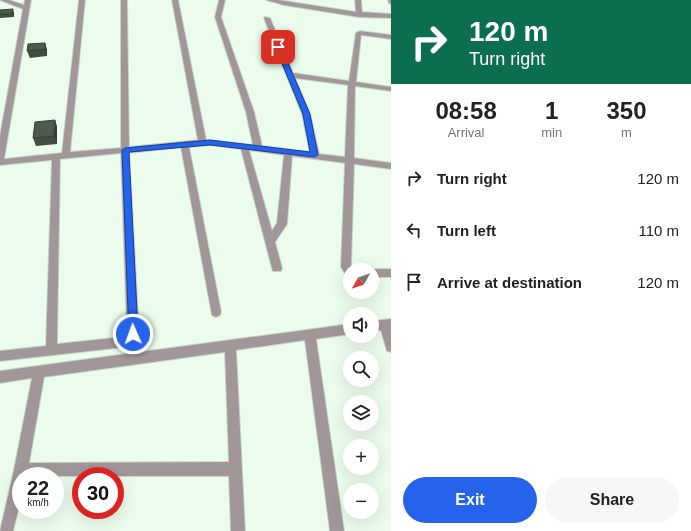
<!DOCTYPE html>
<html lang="en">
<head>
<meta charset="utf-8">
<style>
  :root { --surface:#fff; --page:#f6f6f6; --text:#222; --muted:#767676; --accent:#2563eb }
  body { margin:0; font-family:Helvetica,sans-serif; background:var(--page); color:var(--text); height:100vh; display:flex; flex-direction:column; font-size:15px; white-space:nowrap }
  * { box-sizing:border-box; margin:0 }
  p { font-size:13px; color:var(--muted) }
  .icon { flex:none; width:22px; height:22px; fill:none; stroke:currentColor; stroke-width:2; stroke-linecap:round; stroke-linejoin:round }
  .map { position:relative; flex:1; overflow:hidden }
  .side { display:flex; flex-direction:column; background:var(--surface); width:300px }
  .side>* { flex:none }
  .top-card { background:#0b6e4f; color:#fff; overflow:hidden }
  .needle { width:26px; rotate:230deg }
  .buttons { position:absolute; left:343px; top:263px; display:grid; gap:8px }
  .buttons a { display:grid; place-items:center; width:36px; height:36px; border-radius:50%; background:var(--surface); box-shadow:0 4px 16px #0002; font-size:20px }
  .speed { position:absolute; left:12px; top:467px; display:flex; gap:8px; font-size:20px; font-weight:700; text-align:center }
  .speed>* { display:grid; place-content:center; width:52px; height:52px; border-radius:50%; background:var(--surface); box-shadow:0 4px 16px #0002; line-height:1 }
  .speed small { font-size:10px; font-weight:400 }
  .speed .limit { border:6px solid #d22; background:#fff; color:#111 }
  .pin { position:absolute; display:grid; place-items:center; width:34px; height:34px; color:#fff; margin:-17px; border-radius:8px; box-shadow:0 2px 6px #0006 }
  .me { position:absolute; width:44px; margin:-22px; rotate:358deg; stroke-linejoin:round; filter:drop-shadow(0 0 3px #0008) }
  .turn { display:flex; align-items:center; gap:14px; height:84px; padding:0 12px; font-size:18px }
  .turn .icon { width:52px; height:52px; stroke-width:2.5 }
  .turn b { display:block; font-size:28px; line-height:34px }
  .eta { display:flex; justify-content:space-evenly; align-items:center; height:68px; text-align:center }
  .eta b { font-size:24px; font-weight:800; line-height:28px }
  .primary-button { display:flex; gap:8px; margin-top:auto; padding:8px 12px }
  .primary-button a { flex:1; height:46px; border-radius:24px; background:var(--accent); color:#fff; font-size:16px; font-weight:800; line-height:46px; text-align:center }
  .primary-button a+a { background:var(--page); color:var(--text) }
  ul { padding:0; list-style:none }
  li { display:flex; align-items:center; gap:12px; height:52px; padding:0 12px }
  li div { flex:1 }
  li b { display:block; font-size:15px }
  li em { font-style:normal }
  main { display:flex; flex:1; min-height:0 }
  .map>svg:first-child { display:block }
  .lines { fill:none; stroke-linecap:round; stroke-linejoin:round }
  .minor-casing { stroke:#c8d6c8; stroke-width:2 }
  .minor { fill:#a1979a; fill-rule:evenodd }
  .wall { fill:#424d42 }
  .shaded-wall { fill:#363f36 }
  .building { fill:#4d5a4d; stroke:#363f36 }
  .route { fill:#2563eb; stroke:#184099 }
</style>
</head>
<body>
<main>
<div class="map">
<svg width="391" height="531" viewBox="0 0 391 531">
  <rect width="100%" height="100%" fill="#ecfcec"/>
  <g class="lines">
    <defs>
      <g id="minor">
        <path d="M0 0H9L24 5 25 0H31L4 159 62 153 79 0H85L70 152 121 148V0H127L129 147 198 140 172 0H178L206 140 253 145 246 112 215 17 219 0H225L221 17 254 112 262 146 310 152 302 114 264 18 265 17 270 18 293 73 349 81 356 33 360 31 391 35V39L361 35 356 82 391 87V91L355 86 354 158 391 163V169L354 164 351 266 354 270H350V276L346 275 341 267 345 163 292 156 287 224 275 242 282 268 281 271H273L272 268 241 149 210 145 189 147 221 312 220 315 216 317 212 315 181 147 129 153 139 334 134 343 125 347 0 361V351L46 346 52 160 0 165V136L23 9ZM295 78 348 85 345 157 319 154 310 114ZM249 150 284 155 277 223 272 231ZM121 153 127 333 123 337 57 344 60 159Z"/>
        <polygon points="266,0 278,0 356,12 355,0 361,0 362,12 391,14 391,18 359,17 284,5"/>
        <polygon points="388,0 391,0 391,4 389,3"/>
        <polygon points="372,269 391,269 391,277 372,277 372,270 368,270"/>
        <polygon points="391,319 391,352 387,351 381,330 372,331 372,321"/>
        <path d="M350 324V334L316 339 344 531H330L305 340 236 350 245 531H231L229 476H21V498L13 531H0L14 470 32 378 0 383V371ZM225 352 229 462 29 463 44 377Z"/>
      </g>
    </defs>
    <!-- minor casing -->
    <use href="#minor" class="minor-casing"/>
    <!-- minor -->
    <use href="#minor" class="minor"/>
  </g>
  <!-- wall -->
  <g class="wall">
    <polygon points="0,10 14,13 14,17 0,18"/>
    <polygon points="45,43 47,50 47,56 30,58 27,51"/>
    <polygon points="55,120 57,127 57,144 36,146 33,138"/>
  </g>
  <!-- shaded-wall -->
  <g class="shaded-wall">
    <polygon points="13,9 14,13 14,17 12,14"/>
    <polygon points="45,43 47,50 47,56 45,49"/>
    <polygon points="55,120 57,127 57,144 54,136"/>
  </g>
  <!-- building -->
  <g class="building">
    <polygon points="13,9 12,14 0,14 0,10"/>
    <polygon points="45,43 45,49 27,51 28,44"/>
    <polygon points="55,120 54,136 33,138 35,122"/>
  </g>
  <!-- route -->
  <polygon class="route" points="278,45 281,47 310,114 318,155 314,157 210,145 129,152 138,334 137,337 133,339 129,337 122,150 125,148 210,140 310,152 303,114 275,47"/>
</svg>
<div class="buttons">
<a><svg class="needle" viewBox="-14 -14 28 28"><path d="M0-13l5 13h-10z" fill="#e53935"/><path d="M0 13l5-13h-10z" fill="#767676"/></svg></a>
<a><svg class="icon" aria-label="sound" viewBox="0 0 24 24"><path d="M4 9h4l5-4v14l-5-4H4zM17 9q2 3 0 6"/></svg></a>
<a><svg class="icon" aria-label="search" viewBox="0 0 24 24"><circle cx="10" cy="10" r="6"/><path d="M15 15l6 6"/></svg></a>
<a><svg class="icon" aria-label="layers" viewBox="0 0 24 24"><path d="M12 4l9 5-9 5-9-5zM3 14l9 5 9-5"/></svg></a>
<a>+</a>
<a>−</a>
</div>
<div class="speed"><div>22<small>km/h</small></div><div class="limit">30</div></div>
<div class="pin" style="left:278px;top:47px;background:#d93025"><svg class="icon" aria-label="arrive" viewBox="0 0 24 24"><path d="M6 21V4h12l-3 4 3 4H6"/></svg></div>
<svg class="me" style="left:133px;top:334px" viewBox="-20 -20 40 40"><circle r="17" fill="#2563eb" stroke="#fff" stroke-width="3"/><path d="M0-11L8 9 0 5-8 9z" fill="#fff"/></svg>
</div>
<section class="side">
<div class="top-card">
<div class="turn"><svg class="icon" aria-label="right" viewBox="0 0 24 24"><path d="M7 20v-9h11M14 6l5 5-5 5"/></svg><div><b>120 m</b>Turn right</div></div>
</div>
<div class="eta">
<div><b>08:58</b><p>Arrival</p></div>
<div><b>1</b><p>min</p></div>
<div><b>350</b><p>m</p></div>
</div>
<ul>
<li><svg class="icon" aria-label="right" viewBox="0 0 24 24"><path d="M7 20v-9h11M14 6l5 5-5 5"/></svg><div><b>Turn right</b></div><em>120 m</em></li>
<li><svg class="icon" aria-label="left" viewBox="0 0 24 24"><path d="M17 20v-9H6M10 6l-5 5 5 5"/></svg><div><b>Turn left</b></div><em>110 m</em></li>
<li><svg class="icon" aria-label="arrive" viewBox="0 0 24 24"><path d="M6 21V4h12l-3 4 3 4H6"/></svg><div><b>Arrive at destination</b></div><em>120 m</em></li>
</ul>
<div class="primary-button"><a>Exit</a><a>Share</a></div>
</section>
</main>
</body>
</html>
